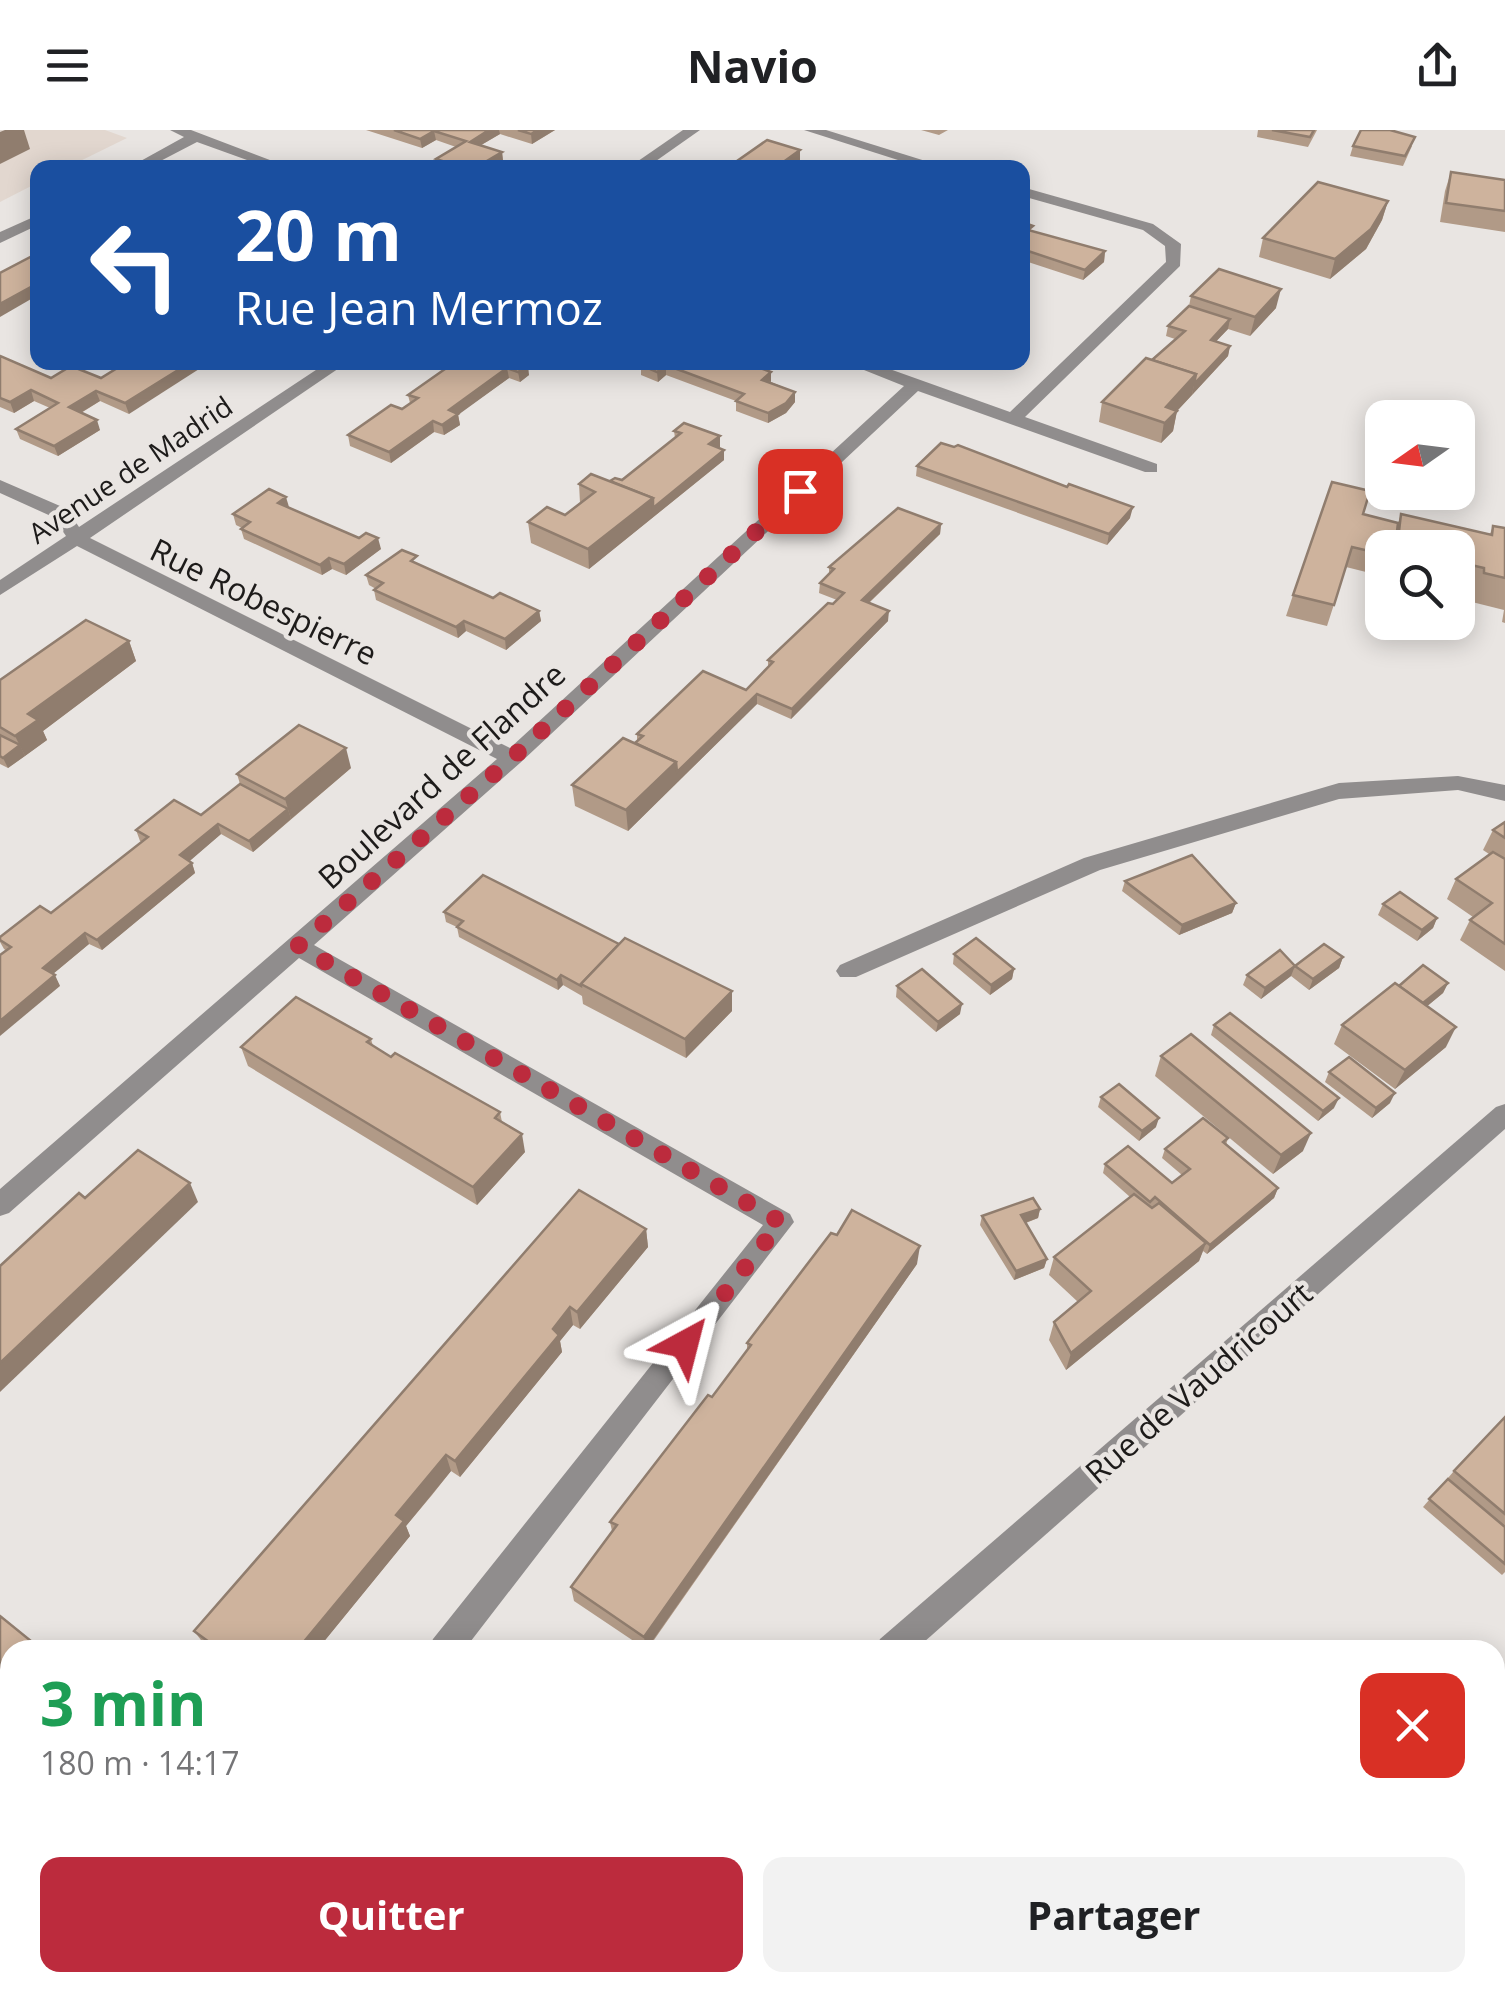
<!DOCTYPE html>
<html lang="fr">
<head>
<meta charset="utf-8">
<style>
  :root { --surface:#fff; --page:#f2f2f2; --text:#202124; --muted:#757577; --accent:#bc2b3d }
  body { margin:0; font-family:"Open Sans",sans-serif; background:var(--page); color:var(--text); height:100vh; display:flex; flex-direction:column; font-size:38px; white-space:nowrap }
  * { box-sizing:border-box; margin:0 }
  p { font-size:32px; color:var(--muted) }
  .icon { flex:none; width:55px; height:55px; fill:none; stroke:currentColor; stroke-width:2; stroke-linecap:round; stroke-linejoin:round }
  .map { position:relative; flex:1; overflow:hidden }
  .side { position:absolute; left:0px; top:1510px; width:1505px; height:352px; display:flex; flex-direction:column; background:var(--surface); border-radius:30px 30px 0 0; box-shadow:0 5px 25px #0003 }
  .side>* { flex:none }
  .hud { position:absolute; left:30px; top:30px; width:1000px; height:210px; border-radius:20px; box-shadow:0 5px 25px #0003; background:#1a4fa0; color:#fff; overflow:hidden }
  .needle { width:65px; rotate:256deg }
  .fabs { position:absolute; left:1365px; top:270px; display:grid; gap:20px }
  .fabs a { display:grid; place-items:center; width:110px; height:110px; border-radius:20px; background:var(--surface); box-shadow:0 5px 25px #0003; font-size:50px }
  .pin { position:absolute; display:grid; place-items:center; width:85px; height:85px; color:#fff; margin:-42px; border-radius:20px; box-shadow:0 5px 15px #0006 }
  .me { position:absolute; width:110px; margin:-55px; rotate:38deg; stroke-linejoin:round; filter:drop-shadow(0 0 8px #0008) }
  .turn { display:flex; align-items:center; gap:35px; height:210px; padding:0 40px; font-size:45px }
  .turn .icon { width:130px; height:130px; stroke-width:2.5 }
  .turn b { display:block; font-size:70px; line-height:85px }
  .round { display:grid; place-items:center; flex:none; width:105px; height:105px; border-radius:20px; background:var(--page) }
  .summary { display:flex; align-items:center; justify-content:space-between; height:170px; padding:0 40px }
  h1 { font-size:60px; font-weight:700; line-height:75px; color:#1e9e55 }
  .action { display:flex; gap:20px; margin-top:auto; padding:20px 40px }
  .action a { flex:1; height:115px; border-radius:20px; background:var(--accent); color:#fff; font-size:40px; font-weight:700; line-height:115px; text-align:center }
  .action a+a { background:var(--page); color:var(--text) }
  header { display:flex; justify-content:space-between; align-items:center; height:130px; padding:0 40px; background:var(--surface); font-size:45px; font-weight:700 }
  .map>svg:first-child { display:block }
  .built { fill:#e2d7cf }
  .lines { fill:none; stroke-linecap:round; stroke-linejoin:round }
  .minor { fill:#908d8d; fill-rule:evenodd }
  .tertiary { fill:#908d8d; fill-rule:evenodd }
  .wall { fill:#b19a87 }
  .shaded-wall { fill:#907d6e }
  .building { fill:#ceb39d; stroke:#907d6e; stroke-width:2.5 }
  .route { stroke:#bc2b3d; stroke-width:18; stroke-dasharray:0 32.4 }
  .labels { text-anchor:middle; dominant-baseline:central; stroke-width:9; stroke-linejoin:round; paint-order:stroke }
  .far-street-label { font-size:28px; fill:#1d1b1a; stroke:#e9e5e2 }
  .street-label { font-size:32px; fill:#1d1b1a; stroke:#e9e5e2 }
</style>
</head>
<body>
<header><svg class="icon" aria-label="menu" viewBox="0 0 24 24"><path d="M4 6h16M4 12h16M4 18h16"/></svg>Navio<svg class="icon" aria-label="share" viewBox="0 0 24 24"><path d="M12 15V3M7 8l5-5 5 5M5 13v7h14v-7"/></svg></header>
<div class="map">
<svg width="1505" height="1862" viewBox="0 0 1505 1862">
  <rect width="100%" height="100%" fill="#e9e5e2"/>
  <!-- built -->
  <polygon class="built" points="0,0 105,0 127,8 68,37 38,38 37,53 0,72"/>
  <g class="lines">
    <!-- minor -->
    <g class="minor">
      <polygon points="170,0 191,0 291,38 269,38 197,12 147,38 128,38 184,7"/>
      <polygon points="683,0 700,0 646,38 628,38"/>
      <polygon points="804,0 826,0 948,38 923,38"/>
      <polygon points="1022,57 1153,94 1181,114 1180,136 1025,287 1157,334 1157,342 1145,342 918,261 520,633 314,815 790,1084 794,1092 464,1520 428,1520 433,1509 763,1095 299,828 9,1083 0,1086 0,1059 497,629 77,416 0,465 0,450 66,406 53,387 0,363 0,350 67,379 79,397 328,232 348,232 90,408 510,618 904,256 844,232 870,232 1010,282 1166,132 1165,116 1143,100 1022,66"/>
      <polygon points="38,85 38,95 0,113 0,102"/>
      <polygon points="1458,646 1505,655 1505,671 1458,660 1339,669 1100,740 856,847 840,847 836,841 840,835 1084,728 1339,653"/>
      <polygon points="0,1734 10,1738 10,1778 0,1774"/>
    </g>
    <!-- tertiary -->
    <g class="tertiary">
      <polygon points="1505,974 1505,999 915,1520 875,1520 880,1509 1496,977"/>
      <polygon points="491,1852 534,1852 530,1862 487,1862"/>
    </g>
  </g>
  <!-- wall -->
  <g class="wall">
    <polygon points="366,0 555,0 532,14 500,4 481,15 502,22 503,31 493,38 438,38 436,29 456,17 436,10 422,18"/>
    <polygon points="921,0 948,0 939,5"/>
    <polygon points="1258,0 1317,0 1308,17 1257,7"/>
    <polygon points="1353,16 1412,16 1403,36 1350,26"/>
    <polygon points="1451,42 1505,50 1505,102 1440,92 1445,61"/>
    <polygon points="1388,71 1382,90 1366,119 1330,149 1259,127 1263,108"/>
    <polygon points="1022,92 1033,102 1105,121 1104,132 1083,150 1022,130"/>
    <polygon points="1191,166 1276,178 1250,206 1228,199 1216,211 1230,216 1228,226 1177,281 1173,301 1161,313 1099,292 1102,272 1175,209 1166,206 1168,196 1189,176"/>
    <polygon points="0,226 51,248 101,248 127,232 129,284 100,271 81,283 100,300 58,326 20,309 16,299 50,278 34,271 14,283 0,277"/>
    <polygon points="522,232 529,245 520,252 509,248 458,284 460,295 444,305 434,302 391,333 350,316 348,305 402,279 410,273 408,265"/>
    <polygon points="607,232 632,232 623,239"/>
    <polygon points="744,232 771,252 795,262 795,272 786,283 768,293 736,281 736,271 666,245 658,252 641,245 641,235"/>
    <polygon points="674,301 720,306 718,318 724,320 724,330 589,439 531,413 528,392 565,385 580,373 579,354 622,350 675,308"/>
    <polygon points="917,336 1130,388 1107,415 916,346"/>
    <polygon points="289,377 381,419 346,445 332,439 322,445 244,409 241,399 242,398 236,395 233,384"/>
    <polygon points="1363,384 1398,393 1401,384 1490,404 1493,396 1505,398 1505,493 1502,492 1504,480 1472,472 1473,467 1458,463 1458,418 1382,418 1382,446 1346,437 1327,496 1286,486 1293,465"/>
    <polygon points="941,394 940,404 869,473 888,491 791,589 757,574 628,701 575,676 572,655 635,613 637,612 637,604 746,560 768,538 768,530 837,470 819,463 820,453 829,444 829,437"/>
    <polygon points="419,434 493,468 539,481 541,491 506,520 466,501 458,508 376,470 374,460 376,459 369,455 366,445"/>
    <polygon points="129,511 136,531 43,601 47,610 8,638 0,634 0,550"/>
    <polygon points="351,638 253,722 221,704 189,731 192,733 195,743 102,820 89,814 53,844 60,856 4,819 0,812 0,807 51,783 142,712 140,711 136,700 201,685 240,654 237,644"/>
    <polygon points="1505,692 1505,841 1460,810 1470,790 1473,787 1447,769 1456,749 1489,724 1483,720 1493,700"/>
    <polygon points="1125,751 1236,773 1232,783 1179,805 1122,761"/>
    <polygon points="1383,774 1437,788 1433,798 1417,811 1378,785"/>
    <polygon points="444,782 619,814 732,861 732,881 686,928 583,874 582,866 563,855 558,860 459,807 457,797 446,792"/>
    <polygon points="954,824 1014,839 1012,849 990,865 953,834"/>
    <polygon points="1343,827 1339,838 1309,860 1291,846 1261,869 1243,855 1247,845"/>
    <polygon points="1448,853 1443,863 1427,876 1446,917 1395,959 1334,914 1342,895 1399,856"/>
    <polygon points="897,856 960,884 936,902 896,867"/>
    <polygon points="1214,895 1334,978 1318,991 1211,905"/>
    <polygon points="371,909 373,916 391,927 500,982 502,992 525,1022 477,1075 248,936 241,917"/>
    <polygon points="1161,926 1303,1021 1273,1044 1155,946"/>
    <polygon points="1329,942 1390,973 1372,988 1325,952"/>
    <polygon points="1101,967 1156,997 1139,1011 1098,977"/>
    <polygon points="1228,1008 1226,1015 1278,1058 1274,1068 1207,1124 1203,1121 1199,1131 1066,1240 1049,1210 1054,1192 1078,1172 1049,1145 1054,1127 1130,1067 1103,1043 1105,1034 1172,1053 1182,1045 1162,1028 1165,1019"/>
    <polygon points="1040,1079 1038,1088 1026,1093 1047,1129 1044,1138 1014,1150 980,1095 982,1086"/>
    <polygon points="646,1099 648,1117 580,1199 573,1195 560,1211 562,1222 460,1347 451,1341 432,1365 406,1396 410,1406 317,1520 212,1520 204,1514 194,1501"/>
    <polygon points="917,1134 647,1520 574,1471 571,1457 612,1401 610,1392 712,1267 747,1221 747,1213"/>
    <polygon points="1505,1287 1505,1442 1502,1445 1423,1377 1454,1341"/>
    <polygon points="1505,1705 1505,1862 1336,1862 1327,1852 1495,1852 1495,1717"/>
  </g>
  <!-- shaded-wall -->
  <g class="shaded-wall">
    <polygon points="5,0 24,0 30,19 0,34 0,2"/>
    <polygon points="489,0 499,0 500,4 471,21 470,12"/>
    <polygon points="538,0 555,0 532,14 531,4"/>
    <polygon points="434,1 436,10 422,18 420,9"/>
    <polygon points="800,20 800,30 789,38 775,38"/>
    <polygon points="502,22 503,31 493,38 475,38"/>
    <polygon points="1388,71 1382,90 1366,119 1330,149 1335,129"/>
    <polygon points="1105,121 1104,132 1083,150 1085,140"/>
    <polygon points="38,153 38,165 0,187 0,174"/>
    <polygon points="1281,159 1276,178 1250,206 1255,187"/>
    <polygon points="1230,189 1228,199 1208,220 1211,210"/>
    <polygon points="1230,216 1228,226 1192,265 1194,254"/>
    <polygon points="191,232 210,232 129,284 125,273"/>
    <polygon points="528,235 529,245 520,252 518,242"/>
    <polygon points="666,235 666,245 658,252 657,242"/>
    <polygon points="507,238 509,248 458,285 460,295 444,305 442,295 449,280"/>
    <polygon points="771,242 771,252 762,250"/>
    <polygon points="1196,244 1192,265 1177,281 1173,301 1161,313 1166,277"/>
    <polygon points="31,260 34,271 14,283 10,272"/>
    <polygon points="96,261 100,271 72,288 69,277"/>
    <polygon points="795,262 795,272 786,283 768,293 768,283"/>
    <polygon points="97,290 100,300 58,326 54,316"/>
    <polygon points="433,291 434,302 391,333 389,322"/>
    <polygon points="720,306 720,317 710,325 709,314"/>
    <polygon points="724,320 724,330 589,439 588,419 653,368"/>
    <polygon points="286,367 289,377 278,373"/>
    <polygon points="1133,377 1130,388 1107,415 1109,404"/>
    <polygon points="941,394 940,404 861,480 862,470"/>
    <polygon points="378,408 381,419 346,445 344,434"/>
    <polygon points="329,428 332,439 322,445 320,435"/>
    <polygon points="539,481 541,491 506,520 505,509"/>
    <polygon points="889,481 888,491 791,589 792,579"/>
    <polygon points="464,491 466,501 458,508 456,497"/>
    <polygon points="129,511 136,531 43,601 47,610 25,626 15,606 28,584"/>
    <polygon points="757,564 757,574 628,701 626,680 676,632"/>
    <polygon points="20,615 25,626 8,638 3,628"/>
    <polygon points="346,618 351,638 291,689 285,669"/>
    <polygon points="288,679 291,689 253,722 249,711"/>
    <polygon points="218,694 221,704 184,736 180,725"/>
    <polygon points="192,733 195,743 102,820 97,810"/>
    <polygon points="1236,773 1232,783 1179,805 1182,795"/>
    <polygon points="1437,788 1433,798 1417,811 1422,800"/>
    <polygon points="85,803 89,814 48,848 43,838"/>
    <polygon points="1343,827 1339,838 1309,860 1313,849"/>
    <polygon points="1295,836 1291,846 1261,869 1265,858"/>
    <polygon points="1014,839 1012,849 990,865 991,855"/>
    <polygon points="55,845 60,856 0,906 0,891"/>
    <polygon points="561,845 563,855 558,860 557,850"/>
    <polygon points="1448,853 1443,863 1413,888 1418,878"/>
    <polygon points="732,861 732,881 686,928 685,909"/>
    <polygon points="962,874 960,884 936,902 938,892"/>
    <polygon points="1456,897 1446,917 1395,959 1405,940"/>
    <polygon points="1395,963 1390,973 1372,988 1376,978"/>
    <polygon points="1339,968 1334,978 1318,991 1323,981"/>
    <polygon points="1159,988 1156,997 1139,1011 1142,1001"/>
    <polygon points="1311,1003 1303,1021 1273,1044 1281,1025"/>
    <polygon points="522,1004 525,1022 477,1075 473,1057"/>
    <polygon points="190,1053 198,1072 0,1262 0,1233"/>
    <polygon points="1278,1058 1274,1068 1207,1124 1210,1115"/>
    <polygon points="1040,1079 1038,1088 1019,1095 1021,1085"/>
    <polygon points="646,1099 648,1117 580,1199 577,1182"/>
    <polygon points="1206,1113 1199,1131 1066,1240 1071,1223"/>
    <polygon points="920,1116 917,1134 646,1520 644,1507"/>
    <polygon points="1047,1129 1044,1138 1014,1150 1016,1141"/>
    <polygon points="570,1177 573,1195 560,1211 562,1222 460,1347 455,1331"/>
    <polygon points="446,1325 451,1341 406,1396 410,1406 317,1520 297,1520 396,1385"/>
  </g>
  <!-- building -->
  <g class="building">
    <polygon points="394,0 489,0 470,12 502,22 475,38 464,38 436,29 466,11 434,1 420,9"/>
    <polygon points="518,0 538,0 531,4"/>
    <polygon points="1272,0 1314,0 1310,7"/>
    <polygon points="1361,0 1390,0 1415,7 1405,26 1353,16"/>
    <polygon points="767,10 800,20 775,38 727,38"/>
    <polygon points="1451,42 1505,50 1505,81 1446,73"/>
    <polygon points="1318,52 1388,71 1371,99 1335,129 1263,108"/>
    <polygon points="1022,92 1033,96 1028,100 1105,121 1085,140 1022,119"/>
    <polygon points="38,123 38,153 0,174 0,143"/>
    <polygon points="1219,139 1281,159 1255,187 1191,166"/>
    <polygon points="1189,176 1230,189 1211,210 1230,216 1194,254 1196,244 1152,230 1185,201 1168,196"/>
    <polygon points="0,226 51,248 71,236 101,248 127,232 191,232 125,273 96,261 69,277 97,290 54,316 16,299 58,273 31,260 10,272 0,268"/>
    <polygon points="1146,228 1196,244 1166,277 1177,281 1165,293 1102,272"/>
    <polygon points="455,232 522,232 528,235 518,242 507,238 449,280 458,284 442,295 433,291 389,322 348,305 391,275 402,279 418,268 408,265"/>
    <polygon points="644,232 744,232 771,242 762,250 795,262 786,273 768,283 736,271 744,264 666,235 657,242 641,235"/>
    <polygon points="684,293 720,306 709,314 724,320 653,378 653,368 610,351 615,348 622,350 681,303 674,301"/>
    <polygon points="941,313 954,317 958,315 1067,357 1069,354 1133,377 1109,404 917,336"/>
    <polygon points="591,344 653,368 588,419 528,392 547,377 565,385 595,362 579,354"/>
    <polygon points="1332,352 1370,361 1363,384 1398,393 1395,418 1382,418 1382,424 1352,417 1334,475 1293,465"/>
    <polygon points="269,359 286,367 278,373 359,408 366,403 378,408 344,434 329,428 320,435 241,399 250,392 233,384"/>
    <polygon points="898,378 941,394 862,470 889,481 792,579 757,564 677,642 676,632 635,613 643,606 637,604 703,541 746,560 773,532 768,530 828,473 833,474 844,463 820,453 834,439 829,437"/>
    <polygon points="1401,384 1492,405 1493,396 1505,398 1505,448 1484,443 1484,438 1458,432 1458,418 1397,418"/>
    <polygon points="402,420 417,426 411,431 493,468 500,463 539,481 505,509 464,491 456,497 374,460 383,453 366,445"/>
    <polygon points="86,490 129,511 28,584 38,590 15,606 0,597 0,550"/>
    <polygon points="299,595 346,618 285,669 237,644"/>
    <polygon points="0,605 20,615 3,628 0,626"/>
    <polygon points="623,608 676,632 626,680 572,655"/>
    <polygon points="240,654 288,679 249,711 218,694 180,725 192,733 97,810 85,803 43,838 55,845 0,891 0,825 11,817 0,810 0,807 40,776 51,783 148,707 136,700 174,670 201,685"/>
    <polygon points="1505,692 1505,708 1493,700"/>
    <polygon points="1493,722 1505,729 1505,814 1470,790 1492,773 1456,749"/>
    <polygon points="1192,725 1236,773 1182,795 1125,751"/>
    <polygon points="483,745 619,814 581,854 581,856 561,845 557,850 457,797 463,791 444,782"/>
    <polygon points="1400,762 1437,788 1422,800 1383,774"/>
    <polygon points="625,808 732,861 685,909 581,854"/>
    <polygon points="976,808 1014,839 991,855 954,824"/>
    <polygon points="1324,814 1343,827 1313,849 1295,836"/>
    <polygon points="1280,820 1295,836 1265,858 1247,845"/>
    <polygon points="1423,835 1448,853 1423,873 1399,856"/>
    <polygon points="922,839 962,874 938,892 897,856"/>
    <polygon points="1395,853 1456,897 1405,940 1342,895"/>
    <polygon points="296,867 371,909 367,912 391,927 395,923 500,982 495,988 522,1004 473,1057 241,917"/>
    <polygon points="1230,883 1339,968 1323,981 1214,895"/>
    <polygon points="1191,904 1311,1003 1281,1025 1161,926"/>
    <polygon points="1349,927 1395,963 1376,978 1329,942"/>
    <polygon points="1119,954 1159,988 1142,1001 1101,967"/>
    <polygon points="1203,988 1228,1008 1223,1012 1278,1058 1210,1115 1155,1067 1150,1072 1105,1034 1128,1016 1172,1053 1190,1039 1165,1019"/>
    <polygon points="138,1020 190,1053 0,1233 0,1136 79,1063 85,1068"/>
    <polygon points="579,1060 646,1099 577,1182 570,1177 553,1199 559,1205 455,1331 446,1325 396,1385 404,1391 297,1520 293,1520 285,1514 280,1520 220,1520 194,1501"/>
    <polygon points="1134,1064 1152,1078 1159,1073 1206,1113 1071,1223 1054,1192 1091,1161 1054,1127"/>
    <polygon points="1033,1068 1040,1079 1021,1085 1047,1129 1016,1141 982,1086"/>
    <polygon points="852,1080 920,1116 644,1507 571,1457 617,1395 610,1392 708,1265 712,1267 751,1215 747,1213 831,1103 837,1105"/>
    <polygon points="1505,1287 1505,1384 1454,1341"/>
    <polygon points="1448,1349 1505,1397 1505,1434 1429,1369"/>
    <polygon points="0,1486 42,1520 10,1520 10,1648 0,1640"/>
    <polygon points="1505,1712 1505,1855 1495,1845 1495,1723"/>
    <polygon points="1337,1852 1491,1852 1500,1862 1346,1862"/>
  </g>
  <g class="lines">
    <!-- route -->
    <polyline class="route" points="685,1214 781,1092 298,816 512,628 800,361"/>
  </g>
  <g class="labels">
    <!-- far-street labels -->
    <g class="far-street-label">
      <text transform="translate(130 339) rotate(-34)">Avenue de Madrid</text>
    </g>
    <!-- street labels -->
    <g class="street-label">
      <text transform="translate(264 471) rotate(26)">Rue Robespierre</text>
      <text transform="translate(441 645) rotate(-42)">Boulevard de Flandre</text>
      <text transform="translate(1198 1252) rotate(-41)">Rue de Vaudricourt</text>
    </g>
  </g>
</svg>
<div class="fabs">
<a><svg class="needle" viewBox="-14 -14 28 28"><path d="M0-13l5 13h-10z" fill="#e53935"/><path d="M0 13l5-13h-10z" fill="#757577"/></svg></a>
<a><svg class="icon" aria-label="search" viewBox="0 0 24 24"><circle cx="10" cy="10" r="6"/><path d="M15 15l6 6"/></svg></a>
</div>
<div class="pin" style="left:800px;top:361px;background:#d93025"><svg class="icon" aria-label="arrive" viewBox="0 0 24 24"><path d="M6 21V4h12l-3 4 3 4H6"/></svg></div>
<svg class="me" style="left:685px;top:1214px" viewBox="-20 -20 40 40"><path d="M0-17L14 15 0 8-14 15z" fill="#bc2b3d" stroke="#fff" stroke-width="4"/></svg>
<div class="hud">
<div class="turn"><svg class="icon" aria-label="left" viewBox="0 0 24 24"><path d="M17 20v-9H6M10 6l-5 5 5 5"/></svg><div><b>20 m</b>Rue Jean Mermoz</div></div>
</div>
<section class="side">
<div class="summary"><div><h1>3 min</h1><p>180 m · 14:17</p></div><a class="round" style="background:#d93025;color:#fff"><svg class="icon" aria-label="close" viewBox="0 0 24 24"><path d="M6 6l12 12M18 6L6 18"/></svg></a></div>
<div class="action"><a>Quitter</a><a>Partager</a></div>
</section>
</div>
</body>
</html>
